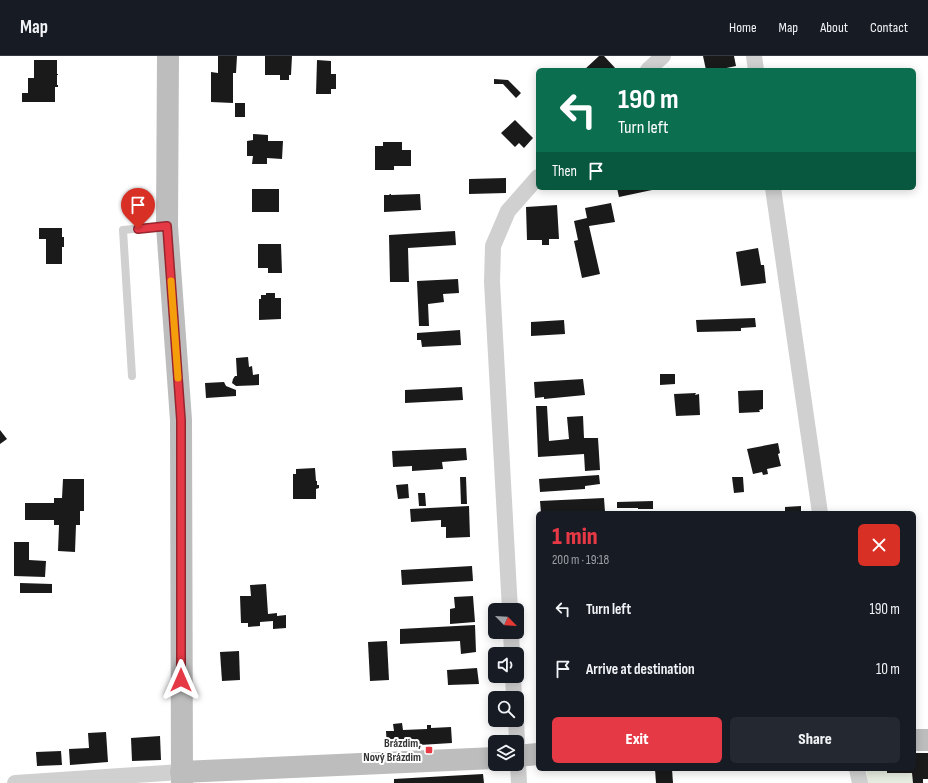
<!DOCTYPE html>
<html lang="en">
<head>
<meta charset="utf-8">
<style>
  :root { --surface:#171b24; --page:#242831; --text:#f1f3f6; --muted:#9ea1a6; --line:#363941; --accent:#e63946 }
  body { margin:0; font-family:"Sofia Sans Condensed",sans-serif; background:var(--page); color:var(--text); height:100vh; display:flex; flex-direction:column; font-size:15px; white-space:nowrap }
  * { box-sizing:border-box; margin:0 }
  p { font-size:13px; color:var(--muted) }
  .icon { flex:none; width:22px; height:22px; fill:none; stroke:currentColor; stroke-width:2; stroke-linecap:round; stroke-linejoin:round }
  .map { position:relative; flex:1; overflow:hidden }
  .drawer { position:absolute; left:536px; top:455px; width:380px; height:260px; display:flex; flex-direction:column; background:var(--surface); border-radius:6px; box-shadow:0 2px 10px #0003 }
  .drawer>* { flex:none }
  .top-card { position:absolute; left:536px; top:12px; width:380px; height:122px; border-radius:6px; box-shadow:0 2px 10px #0003; background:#0b6e4f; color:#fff; overflow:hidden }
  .needle { width:26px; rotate:114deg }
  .tools { position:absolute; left:488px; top:547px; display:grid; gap:8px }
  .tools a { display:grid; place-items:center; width:36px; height:36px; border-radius:6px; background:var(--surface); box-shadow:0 2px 10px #0003; font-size:20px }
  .pin { position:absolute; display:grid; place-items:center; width:34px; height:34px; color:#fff; margin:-41px -17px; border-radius:50% 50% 50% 0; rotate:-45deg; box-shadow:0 0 4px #0007 }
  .pin .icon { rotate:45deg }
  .me { position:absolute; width:44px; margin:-22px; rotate:0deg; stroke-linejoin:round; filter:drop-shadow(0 0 3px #0008) }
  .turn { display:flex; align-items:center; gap:14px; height:84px; padding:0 16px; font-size:18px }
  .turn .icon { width:52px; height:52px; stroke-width:2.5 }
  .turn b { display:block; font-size:28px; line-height:34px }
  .then { display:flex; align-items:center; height:38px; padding:0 16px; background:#0003; gap:8px; font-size:15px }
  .round { display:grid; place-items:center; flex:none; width:42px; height:42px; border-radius:6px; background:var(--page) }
  .head { display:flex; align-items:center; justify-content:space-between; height:68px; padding:0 16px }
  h1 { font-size:24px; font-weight:800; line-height:30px; color:var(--accent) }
  .button { display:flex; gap:8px; margin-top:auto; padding:8px 16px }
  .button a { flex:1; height:46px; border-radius:6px; background:var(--accent); color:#fff; font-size:16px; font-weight:800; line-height:46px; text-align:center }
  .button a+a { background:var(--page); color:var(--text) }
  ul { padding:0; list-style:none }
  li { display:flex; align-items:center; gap:12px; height:60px; padding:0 16px }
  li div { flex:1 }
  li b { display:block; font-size:15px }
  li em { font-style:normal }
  header { display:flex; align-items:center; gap:24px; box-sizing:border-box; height:56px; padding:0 20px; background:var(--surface); border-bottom:1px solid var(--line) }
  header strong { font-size:19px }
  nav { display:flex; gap:22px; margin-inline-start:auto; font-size:14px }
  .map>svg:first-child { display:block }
  .green { fill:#e6ecdf }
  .building { fill:#1a1a1a }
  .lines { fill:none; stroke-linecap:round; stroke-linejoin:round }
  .lane { stroke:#d0d0d0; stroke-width:8 }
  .street { stroke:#d0d0d0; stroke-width:16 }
  .secondary { stroke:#bdbdbd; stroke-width:22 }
  .route-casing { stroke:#96252e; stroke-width:10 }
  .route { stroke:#e63946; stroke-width:7 }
  .slow { stroke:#f59e0b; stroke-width:7 }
  .poi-dot { fill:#e63946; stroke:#fff; stroke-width:1.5 }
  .labels { text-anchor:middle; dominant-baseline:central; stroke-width:4; stroke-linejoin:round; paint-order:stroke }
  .poi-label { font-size:12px; font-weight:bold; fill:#333; stroke:#fff; text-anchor:end }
</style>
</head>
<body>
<header>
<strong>Map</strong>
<nav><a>Home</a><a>Map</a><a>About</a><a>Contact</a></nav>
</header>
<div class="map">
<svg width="928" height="727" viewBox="0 0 928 727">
  <rect width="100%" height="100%" fill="#fff"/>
  <!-- green -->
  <polygon class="green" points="866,713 887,713 887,716 912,717 913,727 868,727"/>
  <!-- building -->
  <g class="building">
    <polygon points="218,0 237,0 236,17 233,17 233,47 211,46 211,16 218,17"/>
    <polygon points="265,0 292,0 291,19 289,19 289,24 280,24 280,19 265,19"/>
    <polygon points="599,0 604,0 617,14 584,14"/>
    <polygon points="703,0 734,0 736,10 717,14 706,14"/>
    <polygon points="34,4 57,4 57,18 58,18 58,19 57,19 57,29 58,29 58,31 55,31 55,46 22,46 22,37 28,37 28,22 34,22"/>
    <polygon points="317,4 331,5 331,18 336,18 336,33 331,33 331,38 316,38"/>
    <polygon points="494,23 508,24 521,37 516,42 503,28 494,28"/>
    <rect x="235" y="47" width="10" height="14"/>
    <polygon points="515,64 533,82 524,92 519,87 515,91 501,77"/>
    <polygon points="253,78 268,79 268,85 283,85 282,103 267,102 267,108 252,108 253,100 247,100 247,85 253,84"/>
    <polygon points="383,86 402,86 402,94 411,94 411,110 394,110 394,114 375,114 375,90 383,90"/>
    <polygon points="506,122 506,137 469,138 469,123"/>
    <polygon points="617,132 652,132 652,134 619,141"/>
    <rect x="252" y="133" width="27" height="23"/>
    <polygon points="389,138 391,138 391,139 420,138 421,154 384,156 384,139 390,139"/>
    <polygon points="611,147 615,166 589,170 600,218 582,222 574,185 578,184 574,165 587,162 585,152"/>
    <polygon points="557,149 559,183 549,183 549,189 542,189 542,184 527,184 526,151"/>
    <polygon points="39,172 62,172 62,181 64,181 64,191 62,191 62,208 46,208 46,183 39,183"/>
    <polygon points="455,175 456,189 408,192 409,226 390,226 389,179"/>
    <polygon points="258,188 281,188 282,217 268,217 268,212 258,212"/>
    <polygon points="758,192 761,209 764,209 766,227 741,230 736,196"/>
    <polygon points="458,223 459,237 443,238 444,246 428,248 429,270 419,270 417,225"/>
    <polygon points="266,237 275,237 275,242 281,242 281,263 259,264 259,243 261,243 261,239 266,239"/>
    <polygon points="755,262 756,271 741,272 741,275 697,276 696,264"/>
    <polygon points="564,264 565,278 531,280 531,266"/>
    <polygon points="460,274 461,289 422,291 421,284 417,284 417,277"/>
    <polygon points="248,301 249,311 252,310 253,319 259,318 259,329 236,330 232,327 233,323 235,320 237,320 236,302"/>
    <polygon points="660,318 675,318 675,328 660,329"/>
    <polygon points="583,323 585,339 544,343 544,341 535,342 534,326"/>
    <polygon points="224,326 226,330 236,334 236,340 206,342 205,327"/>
    <polygon points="462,331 463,344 405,347 405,334"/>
    <polygon points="763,334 763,353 759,354 760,356 739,357 738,335"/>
    <polygon points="696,337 695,339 699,338 700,359 676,360 674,338"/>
    <polygon points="536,350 547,350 549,385 569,383 567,361 583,360 584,382 598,382 600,414 585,415 584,398 538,401"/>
    <polygon points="0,374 7,383 0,388"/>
    <polygon points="778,387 780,397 778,398 781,410 767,413 768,418 763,419 762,416 753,418 747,393"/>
    <polygon points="466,392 467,404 442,406 443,413 412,415 412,410 393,411 392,395"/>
    <polygon points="315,412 316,425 317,425 317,429 319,429 319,432 316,433 316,443 293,443 293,418 296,418 296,413"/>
    <polygon points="599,419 600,428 585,430 585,433 540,436 539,423"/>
    <polygon points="460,421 466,421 467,448 461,448"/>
    <polygon points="732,421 743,421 744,436 734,437"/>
    <polygon points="63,423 84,423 84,455 80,455 80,469 76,469 75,496 58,495 59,469 54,469 54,464 25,464 25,447 54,447 54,442 62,442"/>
    <polygon points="408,428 409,442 398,443 396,429"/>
    <polygon points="418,437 425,437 426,450 419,450"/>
    <polygon points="604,442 605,456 541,457 540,445"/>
    <polygon points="653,445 653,453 638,453 638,452 617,452 617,446"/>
    <polygon points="469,450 470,481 446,482 446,471 441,471 441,464 411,466 410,453"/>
    <polygon points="801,450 801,457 782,457 782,456 785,456 785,451"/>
    <polygon points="14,486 29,486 29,504 46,505 45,521 14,520"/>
    <polygon points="472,510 473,525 402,529 401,514"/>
    <polygon points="20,527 52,528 52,537 20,537"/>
    <polygon points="266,528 268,558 277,557 277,560 286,559 286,572 273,573 273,565 260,566 260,570 248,571 248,567 241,567 240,540 251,540 250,529"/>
    <polygon points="473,540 475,566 450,568 450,553 455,552 454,541"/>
    <polygon points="475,569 476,596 461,598 460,585 400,588 400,573"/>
    <polygon points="387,585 389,624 370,625 368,586"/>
    <polygon points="239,595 240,624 222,625 220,596"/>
    <polygon points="477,612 479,628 448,629 447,614"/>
    <polygon points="402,667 403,674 427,673 427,669 431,669 431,672 451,671 452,687 387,691 386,675 394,675 393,668"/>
    <polygon points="106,676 108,706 70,709 69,693 89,692 88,677"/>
    <polygon points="160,680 161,704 132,705 131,682"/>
    <polygon points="61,695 62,709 37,710 36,696"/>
    <polygon points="914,697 928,697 928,723 923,723 923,727 913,727 912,717 887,717 887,713 914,713"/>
    <polygon points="655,713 672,713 673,727 656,727"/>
    <polygon points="483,718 484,727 394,727 394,723"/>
  </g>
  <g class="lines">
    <!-- lane -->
    <polyline class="lane" points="132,320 123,174 166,170"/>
    <!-- street -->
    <g class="street">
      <polyline points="754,0 756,14"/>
      <polyline points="648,14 663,0"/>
      <polyline points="773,132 820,457"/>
      <polyline points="510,554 492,226 493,190 508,155 538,121"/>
      <polyline points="511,576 512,598"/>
      <polyline points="513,620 514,642"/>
      <polyline points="516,664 517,686"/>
      <polyline points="517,689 519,727"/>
      <polyline points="857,713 860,727"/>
      <polyline points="15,727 181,716"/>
    </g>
    <!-- secondary -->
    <g class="secondary">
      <polyline points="168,0 167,170 181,364 182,727"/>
      <polyline points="914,684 928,684"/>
      <polyline points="517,700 538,698"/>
      <polyline points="181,716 495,702"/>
    </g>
  </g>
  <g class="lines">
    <defs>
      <polyline id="route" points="138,173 167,170 181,364 181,624"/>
    </defs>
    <!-- route casing -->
    <use href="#route" class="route-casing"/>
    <!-- route -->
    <use href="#route" class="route"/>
    <!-- slow -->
    <polyline class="slow" points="171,225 178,322"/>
  </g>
  <!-- markers -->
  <rect class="poi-dot" x="425" y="690" width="8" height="8" rx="2"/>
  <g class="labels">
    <!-- poi labels -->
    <g class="poi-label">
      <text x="421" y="687">Brázdim,<tspan x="421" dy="14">Nový Brázdim</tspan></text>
    </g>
  </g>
</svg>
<div class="tools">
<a><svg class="needle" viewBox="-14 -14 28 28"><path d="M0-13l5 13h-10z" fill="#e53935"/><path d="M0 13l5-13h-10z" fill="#9ea1a6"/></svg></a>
<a><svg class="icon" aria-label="sound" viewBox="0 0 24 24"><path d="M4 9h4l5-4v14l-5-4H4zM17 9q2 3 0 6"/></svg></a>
<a><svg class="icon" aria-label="search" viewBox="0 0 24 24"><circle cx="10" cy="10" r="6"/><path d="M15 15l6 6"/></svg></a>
<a><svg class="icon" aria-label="layers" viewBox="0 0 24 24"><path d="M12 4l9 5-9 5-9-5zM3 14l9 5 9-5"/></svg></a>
</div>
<div class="pin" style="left:138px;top:173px;background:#d93025"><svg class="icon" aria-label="arrive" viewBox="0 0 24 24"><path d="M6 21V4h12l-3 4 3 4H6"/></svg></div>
<svg class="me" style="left:181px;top:624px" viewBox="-20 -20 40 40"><path d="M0-17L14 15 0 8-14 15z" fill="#e63946" stroke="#fff" stroke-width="4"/></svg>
<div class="top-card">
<div class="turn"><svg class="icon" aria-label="left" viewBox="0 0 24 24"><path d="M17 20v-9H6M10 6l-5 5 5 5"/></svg><div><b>190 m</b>Turn left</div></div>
<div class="then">Then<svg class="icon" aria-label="arrive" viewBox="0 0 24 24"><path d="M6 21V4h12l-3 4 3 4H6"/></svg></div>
</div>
<section class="drawer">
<div class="head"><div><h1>1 min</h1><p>200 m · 19:18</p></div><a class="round" style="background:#d93025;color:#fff"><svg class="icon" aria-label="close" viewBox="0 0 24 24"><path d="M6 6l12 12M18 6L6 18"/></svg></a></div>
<ul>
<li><svg class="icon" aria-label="left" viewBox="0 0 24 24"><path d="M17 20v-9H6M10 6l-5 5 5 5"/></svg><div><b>Turn left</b></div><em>190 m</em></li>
<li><svg class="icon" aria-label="arrive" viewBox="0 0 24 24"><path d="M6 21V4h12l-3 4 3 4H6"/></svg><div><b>Arrive at destination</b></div><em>10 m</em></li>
</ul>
<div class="button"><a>Exit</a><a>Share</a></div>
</section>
</div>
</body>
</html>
